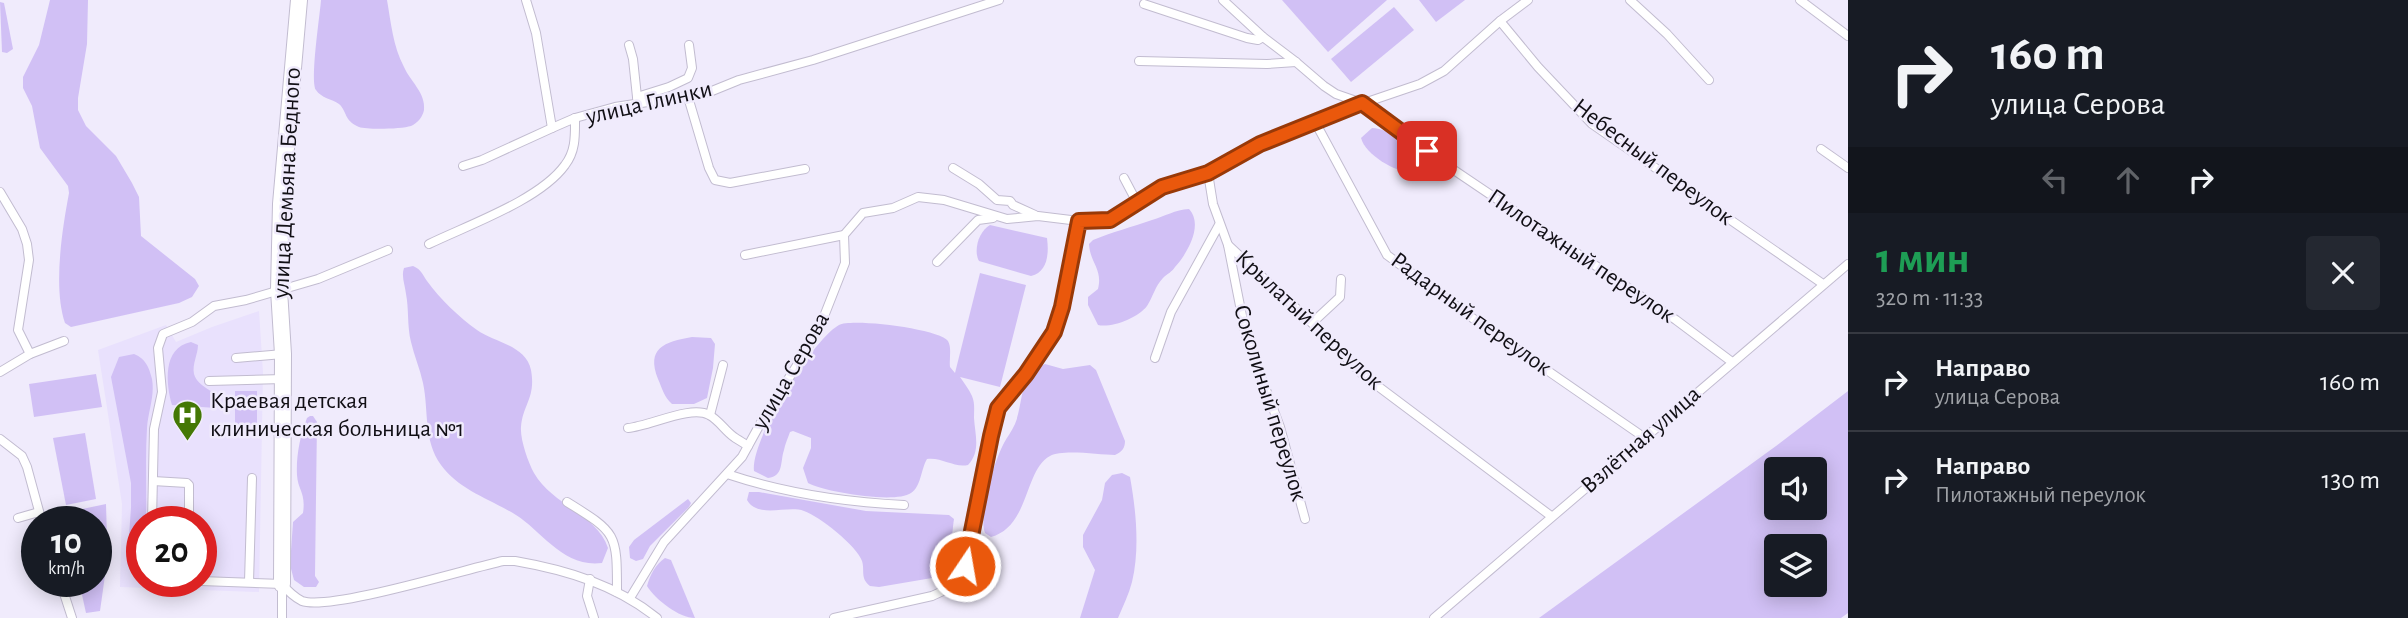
<!DOCTYPE html>
<html lang="ru">
<head>
<meta charset="utf-8">
<style>
  :root { --surface:#171b24; --page:#242831; --text:#f1f3f6; --muted:#9ea1a6; --line:#363941 }
  body { margin:0; font-family:"Alegreya Sans",sans-serif; background:var(--page); color:var(--text); height:100vh; display:flex; flex-direction:column; font-size:26px; white-space:nowrap }
  * { box-sizing:border-box; margin:0 }
  p { font-size:23px; color:var(--muted) }
  .icon { flex:none; width:38px; height:38px; fill:none; stroke:currentColor; stroke-width:2; stroke-linecap:round; stroke-linejoin:round }
  .map { position:relative; flex:1; overflow:hidden }
  .panel { display:flex; flex-direction:column; background:var(--surface); width:560px }
  .panel>* { flex:none }
  .hud { background:#171b24; color:var(--text); overflow:hidden }
  .fabs { position:absolute; left:1764px; top:457px; display:grid; gap:14px }
  .fabs a { display:grid; place-items:center; width:63px; height:63px; border-radius:7px; background:var(--surface); box-shadow:0 4px 18px #0003; font-size:35px }
  .speed { position:absolute; left:21px; top:506px; display:flex; gap:14px; font-size:35px; font-weight:700; text-align:center }
  .speed>* { display:grid; place-content:center; width:91px; height:91px; border-radius:50%; background:var(--surface); box-shadow:0 4px 18px #0003; line-height:1 }
  .speed small { font-size:18px; font-weight:400 }
  .speed .limit { border:10px solid #d22; background:#fff; color:#111 }
  .pin { position:absolute; display:grid; place-items:center; width:60px; height:60px; color:#fff; margin:-30px; border-radius:14px; box-shadow:0 4px 10px #0006 }
  .me { position:absolute; width:77px; margin:-38px; rotate:12deg; stroke-linejoin:round; filter:drop-shadow(0 0 5px #0008) }
  .turn { display:flex; align-items:center; gap:24px; height:147px; padding:0 28px; font-size:32px }
  .turn .icon { width:91px; height:91px; stroke-width:2.5 }
  .turn b { display:block; font-size:49px; line-height:60px }
  .lanes { display:flex; align-items:center; height:66px; padding:0 28px; background:#0003; justify-content:center; gap:35px; direction:ltr }
  .lanes .off { opacity:.35 }
  .round { display:grid; place-items:center; flex:none; width:74px; height:74px; border-radius:7px; background:var(--page) }
  .headline { display:flex; align-items:center; justify-content:space-between; height:119px; padding:0 28px }
  h1 { font-size:42px; font-weight:700; line-height:52px; color:#1e9e55 }
  ul { padding:0; list-style:none }
  li { display:flex; align-items:center; gap:21px; height:98px; padding:0 28px; border-top:2px solid var(--line) }
  li div { flex:1 }
  li b { display:block; font-size:26px }
  li em { font-style:normal }
  main { display:flex; flex:1; min-height:0 }
  .map>svg:first-child { display:block }
  .built { fill:#e9e1fd; fill-rule:evenodd }
  .green { fill:#d1c0f5; fill-rule:evenodd }
  .lines { fill:none; stroke-linecap:round; stroke-linejoin:round }
  .service-casing { stroke:#c2bcd0; stroke-width:10 }
  .minor-casing { stroke:#c2bcd0; stroke-width:18 }
  .service { stroke:#fff; stroke-width:8 }
  .minor { stroke:#fff; stroke-width:16 }
  .route-casing { stroke:#983908; stroke-width:18 }
  .route { stroke:#ea580c; stroke-width:12 }
  .labels { text-anchor:middle; dominant-baseline:central; stroke-width:5; stroke-linejoin:round; paint-order:stroke }
  .street-label { font-size:24px; fill:#110f15; stroke:#f0ebfc }
  .poi-label { font-size:24px; fill:#110f15; stroke:#f0ebfc; text-anchor:start }
</style>
</head>
<body>
<main>
<div class="map">
<svg width="1848" height="618" viewBox="0 0 1848 618">
  <rect width="100%" height="100%" fill="#f0ebfc"/>
  <!-- built -->
  <path class="built" d="M259 311 263 373 259 592 120 587 122 504 98 350 166 325 176 342 212 327ZM142 522H201V581H142Z"/>
  <!-- green -->
  <g class="green">
    <path d="M50 0H88L87 44 78 98V110L86 126 116 156 132 183 139 197 141 236 195 279 199 286 192 297 179 303 71 327 65 323C53 288 62 230 69 193L68 186 40 148 32 106 23 88V77L39 45Z"/>
    <path d="M321 0H387C391 23 393 46 404 67 410 81 426 93 424 110 423 116 418 123 411 126 402 129 367 130 359 127 344 121 347 111 339 104 332 99 321 98 316 90 310 80 320 15 321 0Z"/>
    <polygon points="1282,0 1387,0 1328,52"/>
    <polygon points="1419,0 1465,0 1436,22"/>
    <polygon points="0,2 4,3 13,49 7,53 2,52"/>
    <polygon points="1394,7 1414,30 1351,82 1331,59"/>
    <path d="M1372 128C1389 129 1422 146 1427 162L1423 171C1405 179 1366 157 1361 138Z"/>
    <path d="M1189 209C1204 225 1187 254 1175 267 1172 272 1167 274 1163 278 1155 286 1153 297 1147 306 1138 318 1112 328 1098 325L1088 305V297L1098 289C1103 269 1090 263 1089 244L1093 240C1112 232 1132 227 1152 220 1165 216 1175 210 1189 209Z"/>
    <path d="M990 225 1047 238C1049 253 1048 272 1031 276L979 261C973 250 979 231 990 225Z"/>
    <path d="M413 266C422 270 422 274 427 281 440 299 459 317 477 330 493 342 526 345 531 370 536 398 523 404 521 427 520 439 528 462 534 473 552 505 597 514 608 548L602 563C563 568 542 531 516 515 490 499 459 490 441 465 423 440 429 411 423 383 420 369 414 355 411 342 407 326 409 309 406 294 405 285 401 276 404 268Z"/>
    <path d="M980 273 1026 285 1000 387 960 377C964 383 969 389 972 396 975 403 974 410 974 418 975 435 981 451 968 465 954 468 942 457 927 459 921 469 921 487 911 493 895 504 825 492 808 483L803 468 811 448V438L793 431 790 432C788 438 785 444 784 450 780 462 784 476 768 478L754 471C750 441 812 340 839 325 852 318 940 329 948 341 952 348 949 359 950 367L955 373Z"/>
    <path d="M692 337 711 338 715 344 713 368 707 398 694 404H672C664 397 662 388 658 379 646 348 664 342 692 337Z"/>
    <path d="M191 342 198 345C198 354 192 364 194 374 198 388 216 389 221 404L216 408 172 405C166 384 162 348 191 342Z"/>
    <path d="M134 354C145 358 149 367 152 379 155 396 148 412 147 428 145 459 147 490 146 521L142 522V570L136 572 130 569 127 563 131 508V483L111 377 119 357Z"/>
    <path d="M1045 364 1063 369 1090 365 1096 370 1125 441C1125 448 1122 452 1115 455 1099 455 1063 449 1050 456 1024 470 1030 526 991 537L985 533C978 513 994 462 1004 443 1007 437 1012 431 1015 424 1024 402 1018 376 1045 364Z"/>
    <polygon points="96,374 102,407 34,417 29,384"/>
    <polygon points="235,391 257,391 257,431 235,430"/>
    <path d="M1848 391V613L1841 618H1539L1776 446ZM1776 469H1815V508H1776ZM1776 546H1815V584H1776Z"/>
    <path d="M310 416H313L317 422 315 576 319 582 316 587H304L294 580 290 565 293 522 303 513C306 492 298 491 297 475 296 456 300 436 307 418Z"/>
    <polygon points="85,433 96,499 66,505 53,438"/>
    <path d="M1122 473 1130 477C1136 510 1140 549 1132 582 1129 594 1123 606 1118 618H1080L1095 570 1083 547V535L1102 500 1105 483 1112 475Z"/>
    <path d="M749 492H759L866 511 949 515 954 519C951 539 952 568 932 578L879 587 870 586C860 578 865 571 862 561 857 546 819 516 804 511 787 505 758 519 747 500Z"/>
    <polygon points="688,499 691,503 689,507 650,546 643,559 636,561 630,558 629,547 634,540"/>
    <polygon points="106,504 107,538 96,539 96,522 74,521 68,512"/>
    <polygon points="108,554 100,611 86,613 79,581 96,581 96,555"/>
    <path d="M665 558 671 560 695 618C679 618 656 600 647 586 650 575 655 565 665 558Z"/>
  </g>
  <g class="lines">
    <defs>
      <g id="service">
        <polyline points="526,0 536,33 552,128 575,118 615,107 707,93 739,80 813,60 999,0"/>
        <polyline points="1223,0 1263,37 1296,62 1324,86 1336,94 1362,103 1445,164 1676,320 1732,362"/>
        <polyline points="1630,0 1667,34 1709,80"/>
        <polyline points="1800,0 1848,36"/>
        <polyline points="1144,4 1247,38 1258,40 1263,37"/>
        <polyline points="1500,21 1538,67 1592,124 1823,284"/>
        <polyline points="629,45 633,59 637,97"/>
        <polyline points="1139,61 1267,64 1296,62"/>
        <polyline points="688,97 709,168 715,180 730,183 805,169"/>
        <polyline points="638,103 637,97 669,87 688,78 692,68 689,45"/>
        <polyline points="1314,120 1387,255 1486,328 1645,438"/>
        <polyline points="1821,149 1848,168"/>
        <polyline points="463,166 482,160 552,128"/>
        <polyline points="953,168 979,184 997,200 1010,201 1013,205 1035,215"/>
        <polyline points="1208,173 1213,204 1228,245 1312,323 1363,375 1551,516"/>
        <polyline points="1124,178 1133,195 1140,202"/>
        <polyline points="0,192 22,229 27,244 29,260 18,330 30,354"/>
        <path d="M429 244C468 225 540 200 565 165 576 151 575 135 575 118"/>
        <polyline points="1228,245 1246,336 1280,427 1305,519"/>
        <polyline points="745,255 844,235"/>
        <polyline points="937,262 978,220 993,218"/>
        <polyline points="1312,323 1340,297 1341,279"/>
        <polyline points="236,358 283,354"/>
        <polyline points="1155,358 1171,312 1219,225"/>
        <polyline points="0,372 30,354 64,341"/>
        <polyline points="209,381 284,379"/>
        <polyline points="710,415 723,365"/>
        <path d="M628 428C650 426 691 405 709 415 719 420 725 431 734 437 738 440 744 443 748 446"/>
        <polyline points="0,439 22,456 27,467 42,522"/>
        <path d="M727 474C784 493 845 502 904 505"/>
        <polyline points="153,481 187,483 189,485 189,522"/>
        <path d="M567 502C617 533 617 533 617 592"/>
        <polyline points="18,518 39,512"/>
        <polyline points="152,522 154,429 162,392 158,348 163,334 192,322 214,306 246,300 318,279 388,250"/>
        <polyline points="590,579 587,596 594,618"/>
        <polyline points="60,581 72,618"/>
        <polyline points="201,581 282,584"/>
        <polyline points="249,582 252,478"/>
        <path d="M282 584C287 590 294 597 302 601 330 611 466 569 503 561H515C567 570 616 585 657 618"/>
        <polyline points="282,584 282,618"/>
        <polyline points="630,598 664,542 742,457 764,417 801,359 821,324 845,263 844,235 863,213 893,208 918,197 944,200 1007,219 1038,216 1079,221 1110,220 1162,187 1208,173 1260,144 1314,120 1420,84 1444,71 1500,21 1528,0"/>
        <polyline points="834,618 932,596 958,584 966,566 991,436 998,408 1026,374 1054,332 1062,307 1079,221"/>
        <polyline points="1434,618 1848,264"/>
      </g>
      <polyline id="minor" points="282,584 283,354 279,290 281,204 299,0"/>
    </defs>
    <!-- service casing -->
    <use href="#service" class="service-casing"/>
    <!-- minor casing -->
    <use href="#minor" class="minor-casing"/>
    <!-- service -->
    <use href="#service" class="service"/>
    <!-- minor -->
    <use href="#minor" class="minor"/>
  </g>
  <g class="lines">
    <defs>
      <polyline id="route" points="965,566 991,436 998,408 1026,374 1054,332 1062,307 1079,221 1110,220 1162,187 1208,173 1260,144 1362,103 1427,151"/>
    </defs>
    <!-- route casing -->
    <use href="#route" class="route-casing"/>
    <!-- route -->
    <use href="#route" class="route"/>
  </g>
  <!-- icons -->
  <defs>
    <symbol id="hospital-pin" viewBox="-11 -11 22 30"><path d="M0 17L-7.5 6A9.5 9.5 0 1 1 7.5 6Z" fill="#447805" stroke="#f0ebfc"/><path d="M-5-5h3v3.5h4V-5h3V5h-3V1.5h-4V5h-3Z" fill="#fff"/></symbol>
  </defs>
  <g fill-rule="evenodd">
    <use href="#hospital-pin" x="170" y="398" width="35" height="47"/>
  </g>
  <g class="labels">
    <!-- street labels -->
    <g class="street-label">
      <text transform="translate(649 103) rotate(-13)">улица Глинки</text>
      <text transform="translate(1653 162) rotate(37)">Небесный переулок</text>
      <text transform="translate(287 183) rotate(-87)">улица Демьяна Бедного</text>
      <text transform="translate(1581 256) rotate(34)">Пилотажный переулок</text>
      <text transform="translate(1471 314) rotate(36)">Радарный переулок</text>
      <text transform="translate(1309 320) rotate(43)">Крылатый переулок</text>
      <text transform="translate(791 371) rotate(-60)">улица Серова</text>
      <text transform="translate(1270 403) rotate(73)">Соколиный переулок</text>
      <text transform="translate(1641 440) rotate(-41)">Взлётная улица</text>
    </g>
    <!-- poi labels -->
    <g class="poi-label">
      <text x="210" y="401">Краевая детская<tspan x="210" dy="28">клиническая больница №1</tspan></text>
    </g>
  </g>
</svg>
<div class="fabs">
<a><svg class="icon" aria-label="sound" viewBox="0 0 24 24"><path d="M4 9h4l5-4v14l-5-4H4zM17 9q2 3 0 6"/></svg></a>
<a><svg class="icon" aria-label="layers" viewBox="0 0 24 24"><path d="M12 4l9 5-9 5-9-5zM3 14l9 5 9-5"/></svg></a>
</div>
<div class="speed"><div>10<small>km/h</small></div><div class="limit">20</div></div>
<div class="pin" style="left:1427px;top:151px;background:#d93025"><svg class="icon" aria-label="arrive" viewBox="0 0 24 24"><path d="M6 21V4h12l-3 4 3 4H6"/></svg></div>
<svg class="me" style="left:965px;top:566px" viewBox="-20 -20 40 40"><circle r="17" fill="#ea580c" stroke="#fff" stroke-width="3"/><path d="M0-11L8 9 0 5-8 9z" fill="#fff"/></svg>
</div>
<section class="panel">
<div class="hud">
<div class="turn"><svg class="icon" aria-label="right" viewBox="0 0 24 24"><path d="M7 20v-9h11M14 6l5 5-5 5"/></svg><div><b>160 m</b>улица Серова</div></div>
<div class="lanes"><svg class="icon off" aria-label="left" viewBox="0 0 24 24"><path d="M17 20v-9H6M10 6l-5 5 5 5"/></svg><svg class="icon off" aria-label="ahead" viewBox="0 0 24 24"><path d="M12 20V5M6 11l6-6 6 6"/></svg><svg class="icon" aria-label="right" viewBox="0 0 24 24"><path d="M7 20v-9h11M14 6l5 5-5 5"/></svg></div>
</div>
<div class="headline"><div><h1>1 мин</h1><p>320 m · 11:33</p></div><a class="round"><svg class="icon" aria-label="close" viewBox="0 0 24 24"><path d="M6 6l12 12M18 6L6 18"/></svg></a></div>
<ul>
<li><svg class="icon" aria-label="right" viewBox="0 0 24 24"><path d="M7 20v-9h11M14 6l5 5-5 5"/></svg><div><b>Направо</b><p>улица Серова</p></div><em>160 m</em></li>
<li><svg class="icon" aria-label="right" viewBox="0 0 24 24"><path d="M7 20v-9h11M14 6l5 5-5 5"/></svg><div><b>Направо</b><p>Пилотажный переулок</p></div><em>130 m</em></li>
</ul>
</section>
</main>
</body>
</html>
